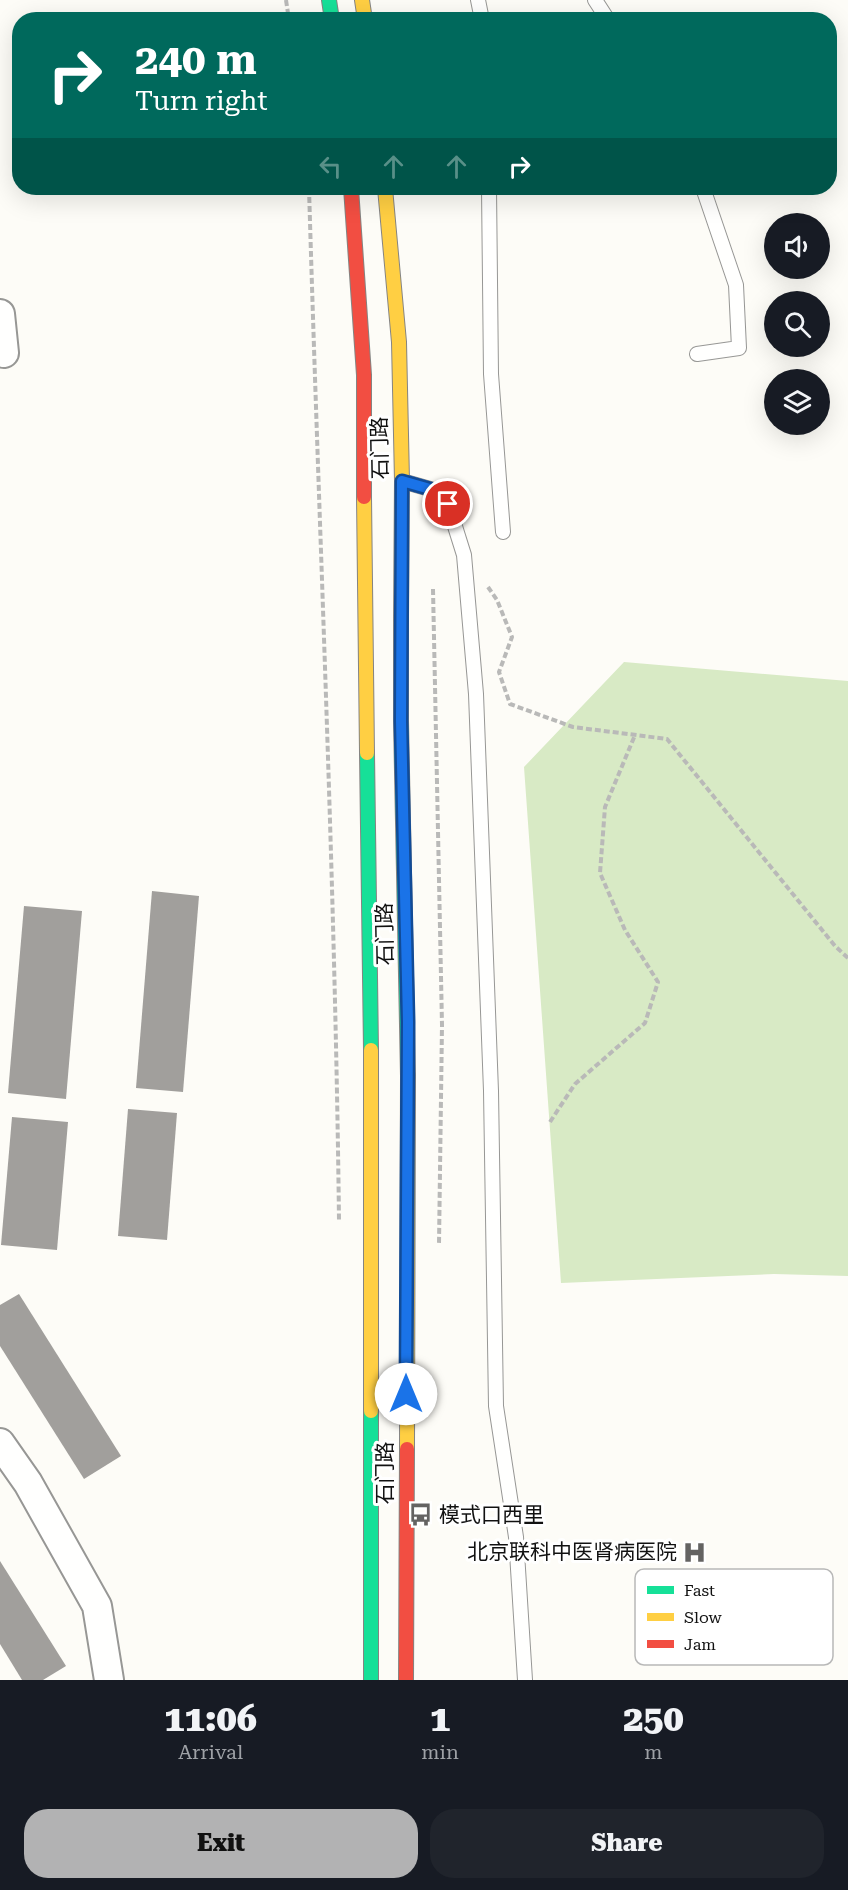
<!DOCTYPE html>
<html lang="en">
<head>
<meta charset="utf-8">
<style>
  :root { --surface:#171b24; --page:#20242c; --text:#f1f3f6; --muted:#9ea1a6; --accent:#b2b2b3 }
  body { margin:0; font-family:"Roboto Serif","Noto Sans SC",serif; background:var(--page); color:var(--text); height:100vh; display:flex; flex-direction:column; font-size:22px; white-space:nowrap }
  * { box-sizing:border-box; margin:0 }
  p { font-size:20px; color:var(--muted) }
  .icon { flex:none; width:33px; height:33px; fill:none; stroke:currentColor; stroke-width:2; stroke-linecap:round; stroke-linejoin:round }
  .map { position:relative; height:1680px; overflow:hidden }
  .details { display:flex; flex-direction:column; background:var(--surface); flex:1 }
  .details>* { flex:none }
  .banner { position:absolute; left:12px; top:12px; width:825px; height:183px; border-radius:24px; box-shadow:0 6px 24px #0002; background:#00695c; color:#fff; overflow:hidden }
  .tools { position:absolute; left:764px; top:213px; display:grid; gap:12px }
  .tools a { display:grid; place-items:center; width:66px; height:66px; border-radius:50%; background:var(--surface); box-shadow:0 6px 24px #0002; font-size:30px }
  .pin { position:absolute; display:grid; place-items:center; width:51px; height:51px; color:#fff; margin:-26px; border:3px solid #fff; border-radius:50%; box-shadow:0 2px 6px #0007 }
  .me { position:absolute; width:66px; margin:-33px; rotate:0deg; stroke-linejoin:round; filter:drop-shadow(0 0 4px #0008) }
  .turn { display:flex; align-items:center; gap:21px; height:126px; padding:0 24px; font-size:27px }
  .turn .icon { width:78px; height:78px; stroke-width:2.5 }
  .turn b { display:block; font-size:42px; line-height:51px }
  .lanes { display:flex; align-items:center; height:57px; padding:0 24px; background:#0003; justify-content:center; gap:30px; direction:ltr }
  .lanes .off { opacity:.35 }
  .eta { display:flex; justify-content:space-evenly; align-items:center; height:102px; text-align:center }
  .eta b { font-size:36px; font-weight:800; line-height:42px }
  .primary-button { display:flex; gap:12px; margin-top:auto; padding:12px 24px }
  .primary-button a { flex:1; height:69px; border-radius:24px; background:var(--accent); color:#111; font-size:24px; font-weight:800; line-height:69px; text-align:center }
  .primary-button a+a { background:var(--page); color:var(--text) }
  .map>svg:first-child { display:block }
  .forest { fill:#d8eac5 }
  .building { fill:#a19f9c }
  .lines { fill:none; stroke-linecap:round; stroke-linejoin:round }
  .lane-casing { stroke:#979795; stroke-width:16 }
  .street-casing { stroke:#979795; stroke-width:32 }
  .fast-casing { stroke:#858482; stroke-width:16 }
  .slow-casing { stroke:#858482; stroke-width:16 }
  .jam-casing { stroke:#858482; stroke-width:16 }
  .path { stroke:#b9b9b8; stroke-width:4; stroke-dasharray:6 3; stroke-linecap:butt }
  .lane { stroke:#fffffe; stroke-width:14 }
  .street { stroke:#fffffe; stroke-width:28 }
  .fast { stroke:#16e098; stroke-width:14 }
  .slow { stroke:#ffcf43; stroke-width:14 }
  .jam { stroke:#f24e42; stroke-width:14 }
  .route-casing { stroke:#114b97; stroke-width:15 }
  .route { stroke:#1a73e8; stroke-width:10 }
  .labels { text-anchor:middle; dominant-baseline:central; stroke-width:6; stroke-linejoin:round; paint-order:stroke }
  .street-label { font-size:21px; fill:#111; stroke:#fff }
  .poi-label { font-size:21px; fill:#111; stroke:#fff; text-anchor:start }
  .key { fill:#fff; stroke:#b8b8b8; stroke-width:1.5 }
  .key-label { font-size:16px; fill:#111 }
</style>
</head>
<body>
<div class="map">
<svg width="848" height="1680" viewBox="0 0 848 1680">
  <rect width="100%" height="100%" fill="#fdfcf7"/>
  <!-- forest -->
  <polygon class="forest" points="624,662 848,681 848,1276 774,1274 561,1283 524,767"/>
  <!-- building -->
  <g class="building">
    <polygon points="152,891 199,896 183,1092 136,1088"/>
    <polygon points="24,906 82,911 66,1099 8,1093"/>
    <polygon points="128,1109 177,1113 167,1240 118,1236"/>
    <polygon points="12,1117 68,1122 57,1250 1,1245"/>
    <polygon points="19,1294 121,1456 84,1479 0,1346 0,1305"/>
    <polygon points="0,1561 66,1666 43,1680 22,1680 0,1644"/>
  </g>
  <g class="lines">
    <defs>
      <g id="lane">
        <polyline points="478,0 482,20"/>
        <polyline points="595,0 608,20"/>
        <polyline points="489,188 491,374 503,532"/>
        <polyline points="697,354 739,348 736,285 703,188"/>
        <polyline points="402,481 430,489 448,504 464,555 476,694 491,1091 496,1406 516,1537 525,1680"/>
      </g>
      <g id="street">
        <polyline points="0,314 4,353"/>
        <polyline points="0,1443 28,1483 97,1606 109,1680"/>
      </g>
      <g id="fast">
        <polyline points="329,0 332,20"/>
        <polyline points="401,618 401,721 408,1076"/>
        <polyline points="367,753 371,1050"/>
        <polyline points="371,1411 371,1680"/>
      </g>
      <g id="slow">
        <polyline points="362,0 365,20"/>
        <polyline points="385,188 399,342 402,481 401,618"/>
        <polyline points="364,497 367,753"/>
        <polyline points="371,1050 371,1411"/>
        <polyline points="407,1449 408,1076"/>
      </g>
      <g id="jam">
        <polyline points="351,188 364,375 364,497"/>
        <polyline points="406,1680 407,1449"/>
      </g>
    </defs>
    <!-- lane casing -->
    <use href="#lane" class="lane-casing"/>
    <!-- street casing -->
    <use href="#street" class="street-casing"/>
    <!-- fast casing -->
    <use href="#fast" class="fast-casing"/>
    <!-- slow casing -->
    <use href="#slow" class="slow-casing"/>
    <!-- jam casing -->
    <use href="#jam" class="jam-casing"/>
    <!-- path -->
    <g class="path">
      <polyline points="286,0 289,20"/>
      <path d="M309 188C319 532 335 877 339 1221"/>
      <polyline points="488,587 497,600 512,637 499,672 510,704 573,727 667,739 835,946 848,958"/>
      <polyline points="433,589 442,1025 439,1244"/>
      <polyline points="550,1122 575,1084 645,1023 658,982 625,930 600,873 605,807 635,735"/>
    </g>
    <!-- lane -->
    <use href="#lane" class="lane"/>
    <!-- street -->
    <use href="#street" class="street"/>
    <!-- fast -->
    <use href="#fast" class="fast"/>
    <!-- slow -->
    <use href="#slow" class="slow"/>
    <!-- jam -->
    <use href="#jam" class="jam"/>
  </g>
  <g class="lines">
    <defs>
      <polyline id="route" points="406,1394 408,1022 401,721 402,481 430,489 448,504"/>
    </defs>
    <!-- route casing -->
    <use href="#route" class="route-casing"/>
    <!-- route -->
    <use href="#route" class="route"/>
  </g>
  <!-- icons -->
  <defs>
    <symbol id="bus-bare" viewBox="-9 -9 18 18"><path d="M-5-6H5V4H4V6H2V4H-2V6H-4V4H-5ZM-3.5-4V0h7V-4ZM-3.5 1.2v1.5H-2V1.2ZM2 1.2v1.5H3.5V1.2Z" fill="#646362" stroke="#fff" stroke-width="2.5" paint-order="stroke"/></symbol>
    <symbol id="hospital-bare" viewBox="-9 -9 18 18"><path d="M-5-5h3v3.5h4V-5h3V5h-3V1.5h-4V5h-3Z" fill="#646362" stroke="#fff" stroke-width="2.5" paint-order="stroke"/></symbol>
  </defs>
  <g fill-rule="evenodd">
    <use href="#bus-bare" x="404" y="1498" width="33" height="33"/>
    <use href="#hospital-bare" x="678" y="1536" width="33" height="33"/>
  </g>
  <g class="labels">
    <!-- street labels -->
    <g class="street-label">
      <text transform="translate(380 448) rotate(-91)">石门路</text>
      <text transform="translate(385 934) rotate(-91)">石门路</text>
      <text transform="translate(385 1473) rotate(-90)">石门路</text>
    </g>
    <!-- poi labels -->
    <g class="poi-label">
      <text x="439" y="1515">模式口西里</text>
      <text x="677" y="1552" text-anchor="end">北京联科中医肾病医院</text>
    </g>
  </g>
  <!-- legend -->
  <rect x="635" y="1569" width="198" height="96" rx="9" class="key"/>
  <rect x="647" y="1586" width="27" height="8" fill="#16e098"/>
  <rect x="647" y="1613" width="27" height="8" fill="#ffcf43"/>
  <rect x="647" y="1640" width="27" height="8" fill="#f24e42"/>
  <g class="key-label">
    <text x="684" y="1596">Fast</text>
    <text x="684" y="1623">Slow</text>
    <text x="684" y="1650">Jam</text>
  </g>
</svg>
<div class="tools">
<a><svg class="icon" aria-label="sound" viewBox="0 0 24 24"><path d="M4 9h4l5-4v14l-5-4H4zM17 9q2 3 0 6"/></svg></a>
<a><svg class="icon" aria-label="search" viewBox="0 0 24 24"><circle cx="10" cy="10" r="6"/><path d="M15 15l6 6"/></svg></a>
<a><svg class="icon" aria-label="layers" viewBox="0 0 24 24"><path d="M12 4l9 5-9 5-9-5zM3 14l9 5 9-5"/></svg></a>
</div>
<div class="pin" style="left:448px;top:504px;background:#d93025"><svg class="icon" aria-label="arrive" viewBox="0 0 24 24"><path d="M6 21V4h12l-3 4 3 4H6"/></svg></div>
<svg class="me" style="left:406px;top:1394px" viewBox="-20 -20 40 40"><circle r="19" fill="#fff"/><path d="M0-13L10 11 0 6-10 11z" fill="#1a73e8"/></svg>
<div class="banner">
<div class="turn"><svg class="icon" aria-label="right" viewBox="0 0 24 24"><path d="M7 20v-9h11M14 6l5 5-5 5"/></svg><div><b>240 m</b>Turn right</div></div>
<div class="lanes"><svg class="icon off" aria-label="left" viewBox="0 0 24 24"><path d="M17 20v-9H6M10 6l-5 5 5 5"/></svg><svg class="icon off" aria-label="ahead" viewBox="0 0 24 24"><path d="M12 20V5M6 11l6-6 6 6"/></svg><svg class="icon off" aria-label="ahead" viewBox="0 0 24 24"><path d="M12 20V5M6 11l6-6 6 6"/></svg><svg class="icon" aria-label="right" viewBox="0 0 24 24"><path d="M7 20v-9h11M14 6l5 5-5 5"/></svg></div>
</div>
</div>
<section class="details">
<div class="eta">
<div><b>11:06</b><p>Arrival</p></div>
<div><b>1</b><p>min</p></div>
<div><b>250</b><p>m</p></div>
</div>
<div class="primary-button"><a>Exit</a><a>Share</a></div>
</section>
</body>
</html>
